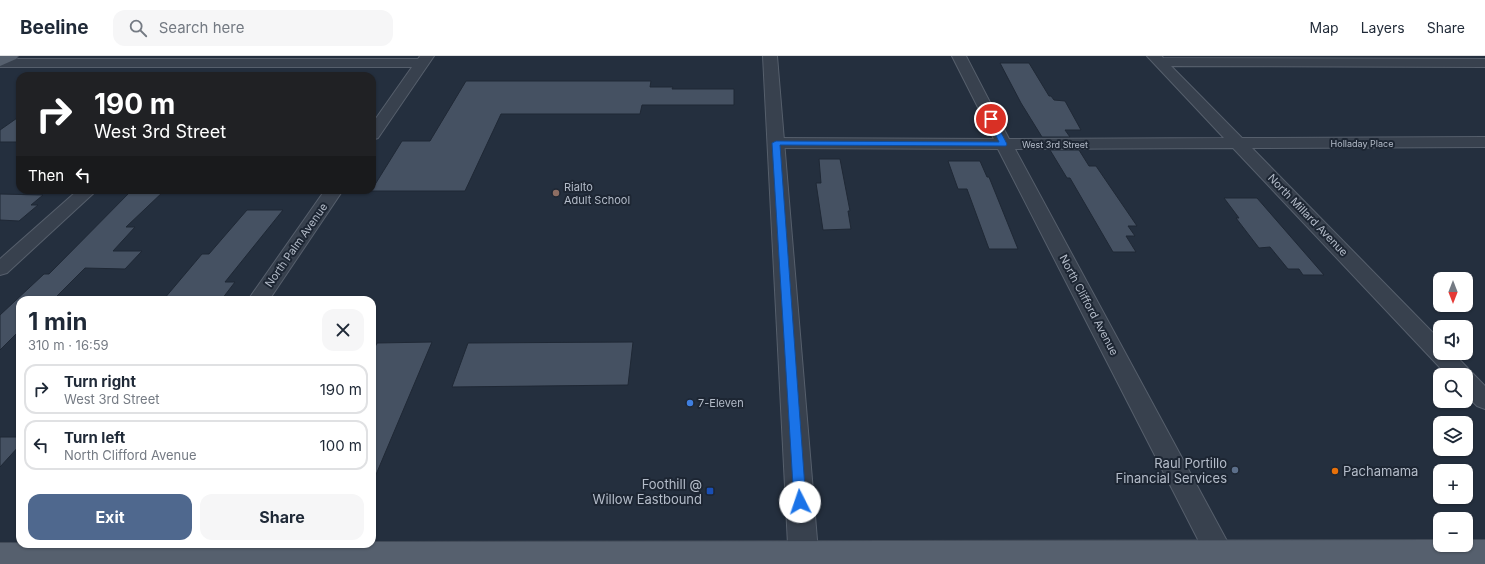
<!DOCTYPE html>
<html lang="en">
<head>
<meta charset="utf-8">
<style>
  :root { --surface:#fff; --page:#f6f6f7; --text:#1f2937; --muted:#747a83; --line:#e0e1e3; --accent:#4f688e }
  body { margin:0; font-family:Inter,sans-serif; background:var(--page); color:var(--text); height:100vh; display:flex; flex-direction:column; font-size:15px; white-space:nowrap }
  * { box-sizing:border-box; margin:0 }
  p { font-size:13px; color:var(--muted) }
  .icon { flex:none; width:22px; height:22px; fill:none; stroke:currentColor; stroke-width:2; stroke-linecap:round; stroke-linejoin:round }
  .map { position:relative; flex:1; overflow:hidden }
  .side { position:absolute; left:16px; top:240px; width:360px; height:252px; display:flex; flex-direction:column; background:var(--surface); border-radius:12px; box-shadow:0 1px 3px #0004 }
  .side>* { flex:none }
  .top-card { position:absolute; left:16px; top:16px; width:360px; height:122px; border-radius:12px; box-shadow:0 1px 3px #0004; background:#202124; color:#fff; overflow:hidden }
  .needle { width:26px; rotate:180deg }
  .buttons { position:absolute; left:1433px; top:216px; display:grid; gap:8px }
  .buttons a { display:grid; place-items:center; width:40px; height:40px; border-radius:8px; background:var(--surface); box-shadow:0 1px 3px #0004; font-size:20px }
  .pin { position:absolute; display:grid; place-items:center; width:34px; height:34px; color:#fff; margin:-17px; border:2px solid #fff; border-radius:50%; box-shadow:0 1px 4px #0007 }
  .me { position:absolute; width:44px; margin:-22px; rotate:356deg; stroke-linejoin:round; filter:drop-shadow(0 0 3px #0008) }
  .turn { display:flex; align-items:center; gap:14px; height:84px; padding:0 12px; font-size:18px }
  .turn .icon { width:52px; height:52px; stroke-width:2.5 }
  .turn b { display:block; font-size:28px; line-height:34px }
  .then { display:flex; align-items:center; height:38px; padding:0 12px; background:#0003; gap:8px; font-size:15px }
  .round { display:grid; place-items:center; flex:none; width:42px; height:42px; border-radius:12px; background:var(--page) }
  .head { display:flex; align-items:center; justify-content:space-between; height:68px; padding:0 12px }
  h1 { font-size:24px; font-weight:700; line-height:30px }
  .button { display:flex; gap:8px; margin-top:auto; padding:8px 12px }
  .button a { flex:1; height:46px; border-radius:12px; background:var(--accent); color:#fff; font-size:16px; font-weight:700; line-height:46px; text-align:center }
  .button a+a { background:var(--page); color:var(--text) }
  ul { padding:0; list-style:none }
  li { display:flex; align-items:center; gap:12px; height:50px; margin:0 8px 6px; padding:0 4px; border:2px solid var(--line); border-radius:12px }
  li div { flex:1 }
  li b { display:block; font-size:15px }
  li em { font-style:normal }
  header { display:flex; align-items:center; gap:24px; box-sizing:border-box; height:56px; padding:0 20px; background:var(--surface); border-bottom:1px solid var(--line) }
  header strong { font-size:19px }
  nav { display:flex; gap:22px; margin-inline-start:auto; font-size:14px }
  .search { width:280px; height:36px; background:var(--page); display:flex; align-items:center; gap:10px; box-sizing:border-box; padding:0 14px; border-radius:12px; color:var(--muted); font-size:15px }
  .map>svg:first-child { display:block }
  .building { fill:#455162; stroke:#1f2835 }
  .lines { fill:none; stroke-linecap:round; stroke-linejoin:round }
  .minor-casing { stroke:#565f6c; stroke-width:2 }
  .tertiary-casing { stroke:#565f6c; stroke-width:2 }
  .primary-casing { stroke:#414a57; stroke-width:2 }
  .minor { fill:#38414e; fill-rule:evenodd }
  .tertiary { fill:#38414e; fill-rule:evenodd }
  .primary { fill:#56606e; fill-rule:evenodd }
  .route { fill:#1a73e8; stroke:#114b97 }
  .education-dot { fill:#8d6e63; stroke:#1d2633; stroke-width:1.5 }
  .shop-dot { fill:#3f7fe0; stroke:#1d2633; stroke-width:1.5 }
  .service-dot { fill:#5c6f8a; stroke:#1d2633; stroke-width:1.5 }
  .food-dot { fill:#e8710a; stroke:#1d2633; stroke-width:1.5 }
  .transit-dot { fill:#1a4fb4; stroke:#1d2633; stroke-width:1.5 }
  .labels { text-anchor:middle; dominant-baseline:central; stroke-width:4; stroke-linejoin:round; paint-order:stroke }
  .far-street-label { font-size:9px; fill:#b4bcc9; stroke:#1d2633 }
  .poi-label { font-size:11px; fill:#b4bcc9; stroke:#1d2633; text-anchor:start }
  .street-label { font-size:11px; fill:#b4bcc9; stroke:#1d2633 }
  .near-poi-label { font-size:13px; fill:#b4bcc9; stroke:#1d2633; text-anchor:end }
</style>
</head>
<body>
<header>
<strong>Beeline</strong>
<div class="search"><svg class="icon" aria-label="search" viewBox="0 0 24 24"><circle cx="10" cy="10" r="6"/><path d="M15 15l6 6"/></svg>Search here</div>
<nav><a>Map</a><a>Layers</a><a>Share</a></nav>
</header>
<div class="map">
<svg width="1485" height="508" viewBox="0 0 1485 508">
  <rect width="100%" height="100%" fill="#242f3e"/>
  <!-- building -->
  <g class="building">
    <polygon points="1000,7 1029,7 1049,40 1051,40 1054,44 1065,45 1081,74 1065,74 1070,81 1042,81 1021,47"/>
    <polygon points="466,25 651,25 650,31 673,31 672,33 734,33 734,49 642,49 640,58 501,58 465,135 371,135 402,85 430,85"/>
    <polygon points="20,60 20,86 0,86 0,74"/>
    <polygon points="1050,94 1079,94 1089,110 1096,110 1137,170 1128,170 1135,180 1126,180 1136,196 1113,196 1070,122 1067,122"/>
    <polygon points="819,103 840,103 850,155 848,155 851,173 823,174 816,127 821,127"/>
    <polygon points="948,105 980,105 987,121 989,121 1018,193 989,193 967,133 958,133"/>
    <polygon points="132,134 165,134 126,171 135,171 113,195 142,195 125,213 85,212 53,244 20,244 20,274 0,294 0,259 44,218 49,218"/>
    <polygon points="0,138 43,139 31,149 38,149 19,165 0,164"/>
    <polygon points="1224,142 1257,142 1324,219 1303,219 1299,213 1288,213 1270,191 1259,192 1236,162 1239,162"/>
    <polygon points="247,154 283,154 225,226 235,226 222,243 164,243 202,198 209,198"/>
    <polygon points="432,286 372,428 372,297 377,287"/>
    <polygon points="633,286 628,329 452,331 468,287"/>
    <polygon points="0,381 20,381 20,389 0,411"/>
  </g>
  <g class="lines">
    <defs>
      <g id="minor">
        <polygon points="420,0 434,0 378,82 372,84 372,68 412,11 0,11 0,3 418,3"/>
        <path d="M952 0H966L1009 83 1224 82 1147 0H1162L1163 2 1485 3V11L1171 10 1242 82 1485 81V91L1252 92 1440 284V297H1453C1464 308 1474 319 1485 330V353L1477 350 1466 339V319H1447L1233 92 1015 93 1234 498 1230 507H1210L998 93 776 92 770 90 768 87 770 84 776 82 994 83Z"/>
        <polygon points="78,134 97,134 7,217 0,219 0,203"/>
        <polygon points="325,134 343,134 269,244 248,244"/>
      </g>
      <polygon id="tertiary" points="763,0 777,0 819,508 789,508"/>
      <g id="primary">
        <polygon points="0,0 18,0 16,3 0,10"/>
        <polygon points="1440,484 1440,489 1466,489 1466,484 1485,484 1485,508 0,508 0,487 372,488 372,486"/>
      </g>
    </defs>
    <!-- minor casing -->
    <use href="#minor" class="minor-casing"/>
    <!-- tertiary casing -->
    <use href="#tertiary" class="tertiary-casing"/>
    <!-- primary casing -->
    <use href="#primary" class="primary-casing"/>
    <!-- minor -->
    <use href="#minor" class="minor"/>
    <!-- tertiary -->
    <use href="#tertiary" class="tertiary"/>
    <!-- primary -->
    <use href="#primary" class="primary"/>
  </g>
  <!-- route -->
  <polygon class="route" points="989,62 994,63 1007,88 1006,90 780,89 806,446 804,450 800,451 796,450 794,446 772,87 776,85 999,86 988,63"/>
  <!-- markers -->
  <circle class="education-dot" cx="556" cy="137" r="4"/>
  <circle class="shop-dot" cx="690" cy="347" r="4"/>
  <circle class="service-dot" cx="1235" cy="414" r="4"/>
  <circle class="food-dot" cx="1335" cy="415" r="4"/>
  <rect class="transit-dot" x="706" y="431" width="8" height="8" rx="2"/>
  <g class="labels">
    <!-- far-street labels -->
    <g class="far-street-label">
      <text x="1362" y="87">Holladay Place</text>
      <text x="1055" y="88">West 3rd Street</text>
    </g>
    <!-- poi labels -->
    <g class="poi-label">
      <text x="564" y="131">Rialto<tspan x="564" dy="13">Adult School</tspan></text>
      <text x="698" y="347">7-Eleven</text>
    </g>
    <!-- street labels -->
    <g class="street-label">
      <text transform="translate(1308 159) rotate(46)">North Millard Avenue</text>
      <text transform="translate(296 189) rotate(-55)">North Palm Avenue</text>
      <text transform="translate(1089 249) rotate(62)">North Clifford Avenue</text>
    </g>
    <!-- near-poi labels -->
    <g class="near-poi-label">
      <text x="1227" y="407">Raul Portillo<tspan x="1227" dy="15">Financial Services</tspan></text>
      <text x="1343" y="415" text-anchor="start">Pachamama</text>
      <text x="702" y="428">Foothill @<tspan x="702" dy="15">Willow Eastbound</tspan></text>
    </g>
  </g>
</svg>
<div class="buttons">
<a><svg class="needle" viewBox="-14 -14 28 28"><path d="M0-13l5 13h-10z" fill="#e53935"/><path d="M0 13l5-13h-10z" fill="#747a83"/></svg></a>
<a><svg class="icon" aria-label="sound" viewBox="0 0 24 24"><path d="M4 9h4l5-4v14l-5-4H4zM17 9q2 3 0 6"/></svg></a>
<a><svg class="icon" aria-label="search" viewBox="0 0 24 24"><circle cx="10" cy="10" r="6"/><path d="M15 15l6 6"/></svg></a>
<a><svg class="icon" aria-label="layers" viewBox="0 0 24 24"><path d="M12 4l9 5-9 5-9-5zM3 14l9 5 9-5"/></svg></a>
<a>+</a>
<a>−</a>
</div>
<div class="pin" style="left:991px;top:63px;background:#d93025"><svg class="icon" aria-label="arrive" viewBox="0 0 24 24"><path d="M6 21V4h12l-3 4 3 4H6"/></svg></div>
<svg class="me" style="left:800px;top:446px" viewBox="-20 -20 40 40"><circle r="19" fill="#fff"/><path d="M0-13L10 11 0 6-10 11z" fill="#1a73e8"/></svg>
<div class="top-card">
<div class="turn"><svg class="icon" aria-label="right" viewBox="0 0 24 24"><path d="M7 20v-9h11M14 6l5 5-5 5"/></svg><div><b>190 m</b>West 3rd Street</div></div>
<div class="then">Then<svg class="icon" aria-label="left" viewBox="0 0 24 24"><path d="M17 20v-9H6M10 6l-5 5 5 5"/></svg></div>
</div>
<section class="side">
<div class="head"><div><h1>1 min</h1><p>310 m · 16:59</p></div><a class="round"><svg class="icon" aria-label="close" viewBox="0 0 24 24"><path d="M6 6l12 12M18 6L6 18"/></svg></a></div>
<ul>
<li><svg class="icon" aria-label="right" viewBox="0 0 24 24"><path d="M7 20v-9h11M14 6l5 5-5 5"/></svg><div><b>Turn right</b><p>West 3rd Street</p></div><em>190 m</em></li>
<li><svg class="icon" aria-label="left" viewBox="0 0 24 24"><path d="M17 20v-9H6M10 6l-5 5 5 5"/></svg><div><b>Turn left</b><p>North Clifford Avenue</p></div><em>100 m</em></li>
</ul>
<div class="button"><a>Exit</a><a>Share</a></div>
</section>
</div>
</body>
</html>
